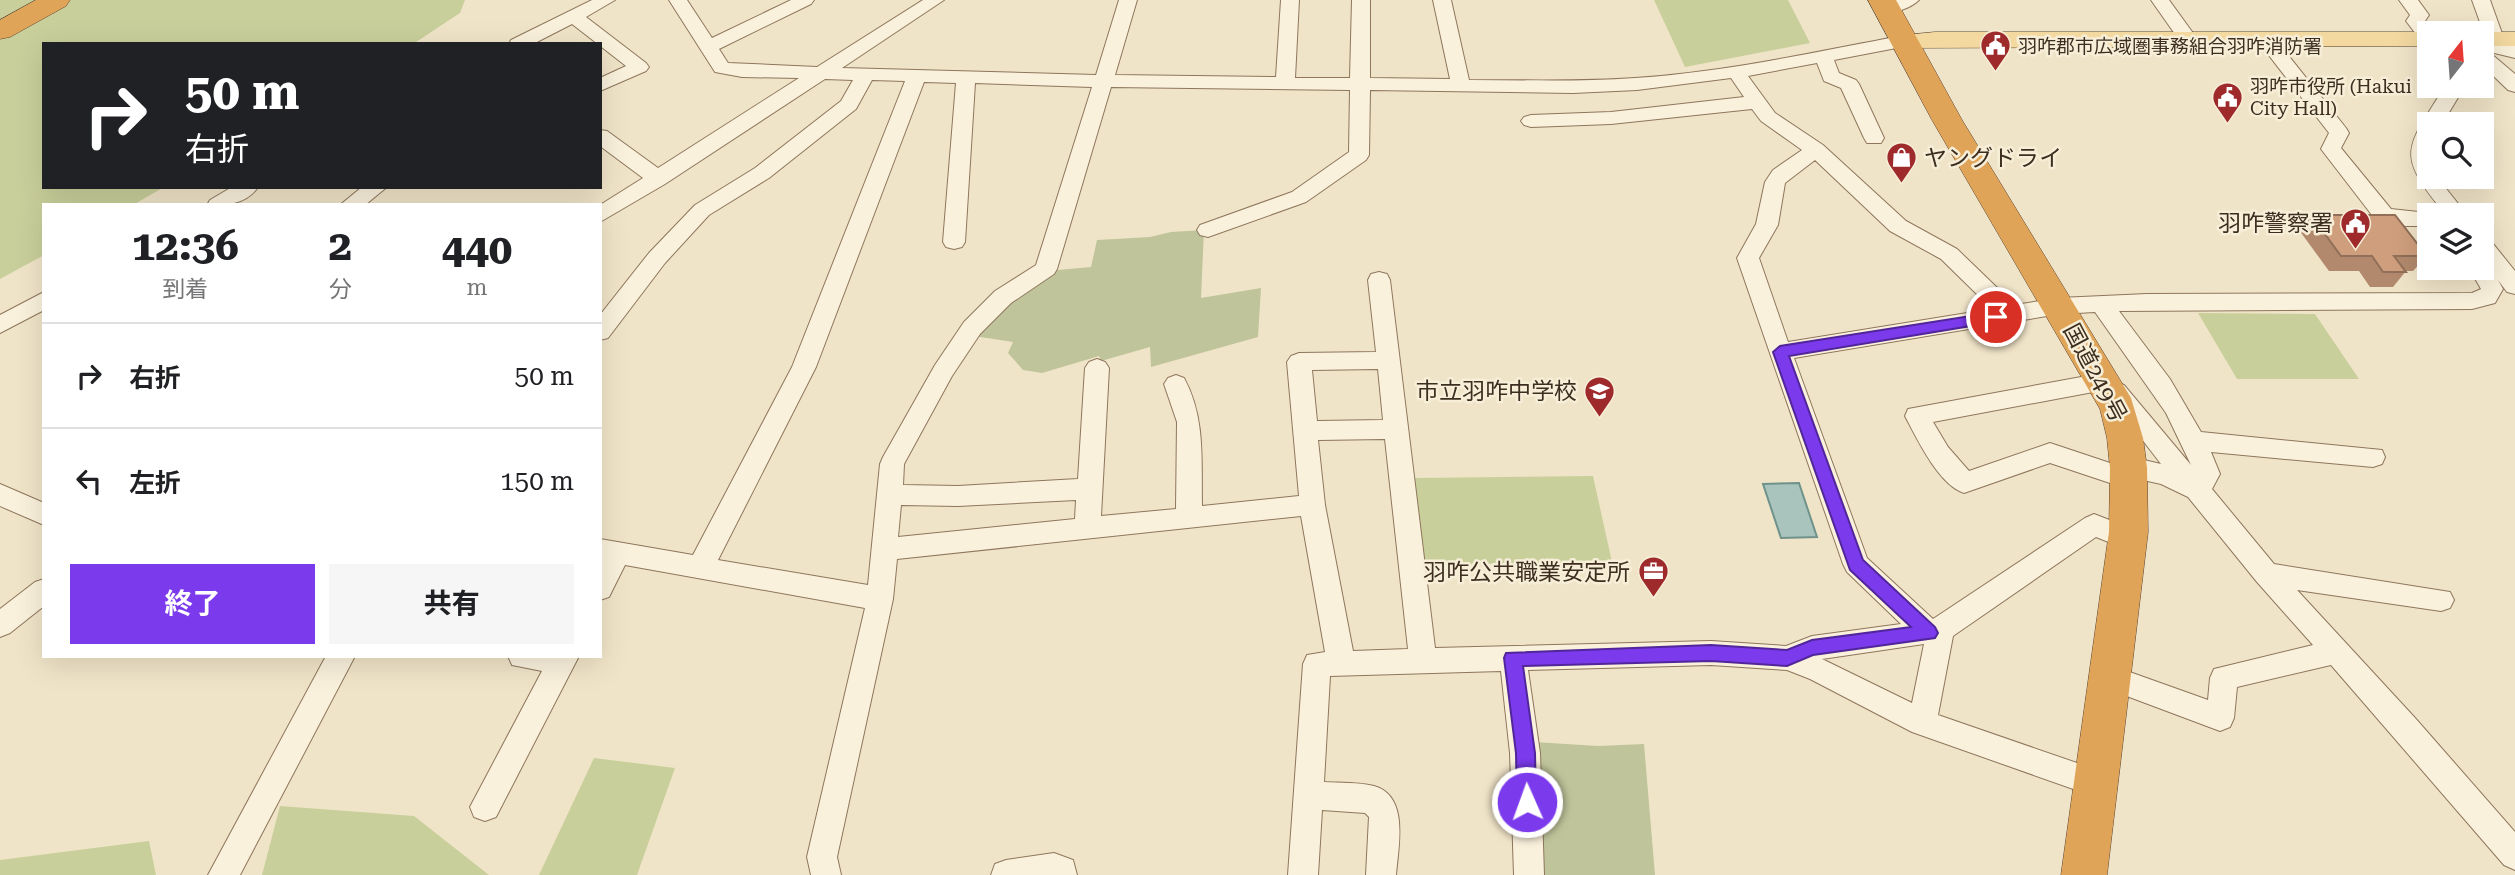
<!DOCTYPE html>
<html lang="ja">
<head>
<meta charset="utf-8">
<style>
  :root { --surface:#fff; --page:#f6f6f6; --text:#202124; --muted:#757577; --line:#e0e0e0; --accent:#7c3aed }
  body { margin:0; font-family:"Roboto Serif","Noto Sans JP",serif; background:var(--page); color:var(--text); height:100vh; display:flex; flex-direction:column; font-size:26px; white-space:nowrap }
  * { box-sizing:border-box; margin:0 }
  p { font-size:23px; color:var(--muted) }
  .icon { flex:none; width:38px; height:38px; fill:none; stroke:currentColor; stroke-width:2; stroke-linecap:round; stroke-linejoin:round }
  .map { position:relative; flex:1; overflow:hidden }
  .side { position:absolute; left:42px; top:203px; width:560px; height:455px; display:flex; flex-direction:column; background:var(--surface); border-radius:0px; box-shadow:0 7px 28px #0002 }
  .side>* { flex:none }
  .hud { position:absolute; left:42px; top:42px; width:560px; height:147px; border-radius:0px; box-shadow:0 7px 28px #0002; background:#202124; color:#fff; overflow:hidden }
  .needle { width:46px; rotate:17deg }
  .buttons { position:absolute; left:2417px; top:21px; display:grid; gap:14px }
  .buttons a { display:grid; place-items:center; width:77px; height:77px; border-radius:0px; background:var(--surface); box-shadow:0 7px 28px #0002; font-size:35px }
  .pin { position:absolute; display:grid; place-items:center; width:60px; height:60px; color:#fff; margin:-30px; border:4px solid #fff; border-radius:50%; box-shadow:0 2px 7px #0007 }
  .me { position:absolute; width:77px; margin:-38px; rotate:358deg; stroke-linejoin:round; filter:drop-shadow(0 0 5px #0008) }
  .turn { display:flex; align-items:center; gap:24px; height:147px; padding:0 28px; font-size:32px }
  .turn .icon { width:91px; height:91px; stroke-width:2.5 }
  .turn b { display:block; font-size:49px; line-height:60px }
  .eta { display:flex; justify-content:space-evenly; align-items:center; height:119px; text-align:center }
  .eta b { font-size:42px; font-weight:700; line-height:49px }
  .action { display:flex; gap:14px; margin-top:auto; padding:14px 28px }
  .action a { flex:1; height:80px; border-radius:0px; background:var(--accent); color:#fff; font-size:28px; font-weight:700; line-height:80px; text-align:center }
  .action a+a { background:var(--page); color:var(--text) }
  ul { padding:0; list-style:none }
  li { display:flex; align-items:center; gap:21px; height:105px; padding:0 28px; border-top:2px solid var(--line) }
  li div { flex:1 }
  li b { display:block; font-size:26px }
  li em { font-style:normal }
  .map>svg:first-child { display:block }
  .green { fill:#c9cf9b }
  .cemetery { fill:#bfc49a }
  .water { fill:#a9c4bc; stroke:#6f938a; stroke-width:2 }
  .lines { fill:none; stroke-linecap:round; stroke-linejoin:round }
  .minor-casing { stroke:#8d765c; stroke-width:2 }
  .major-casing { stroke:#5b4430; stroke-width:1 }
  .highway-casing { stroke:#5b4430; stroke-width:1 }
  .minor { fill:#faf1dc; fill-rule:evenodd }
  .major { fill:#f3d9a0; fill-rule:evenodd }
  .highway { fill:#e0a458; fill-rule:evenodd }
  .wall { fill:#b2896c }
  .building { fill:#cf9f7d; stroke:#916f58; stroke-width:2 }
  .route { fill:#7c3aed; stroke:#51269a; stroke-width:2 }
  .labels { text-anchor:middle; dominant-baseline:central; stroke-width:5; stroke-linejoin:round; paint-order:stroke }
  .far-poi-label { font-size:19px; fill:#3d2e20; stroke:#f7eed8; text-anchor:start }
  .poi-label { font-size:23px; fill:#3d2e20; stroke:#f7eed8; text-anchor:end }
  .street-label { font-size:23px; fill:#3d2e20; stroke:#f7eed8 }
</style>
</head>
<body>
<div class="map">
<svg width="2515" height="875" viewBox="0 0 2515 875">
  <rect width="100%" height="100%" fill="#f0e4c8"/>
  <!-- green -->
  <g class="green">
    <polygon points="0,0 465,0 460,13 413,44 44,44 44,187 164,187 133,205 44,205 44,255 0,279"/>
    <polygon points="1654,0 1788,0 1810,43 1685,67"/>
    <polygon points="2198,313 2315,314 2359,379 2237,379"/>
    <polygon points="1593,476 1612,562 1424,565 1414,478"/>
    <polygon points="594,758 675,768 637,875 539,875"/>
    <polygon points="280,806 414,816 489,875 262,875"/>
    <polygon points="149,841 156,875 0,875 0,860"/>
  </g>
  <!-- cemetery -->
  <g class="cemetery">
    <polygon points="1204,230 1201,298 1261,288 1258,337 1151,367 1150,347 1101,361 1099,356 1042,373 1023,370 1008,353 1013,342 974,336 1009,298 1058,270 1091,267 1097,240 1150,237 1171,232"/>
    <polygon points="1534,742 1598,746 1644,744 1655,875 1538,875"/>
  </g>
  <!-- water -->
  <polygon class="water" points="1799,483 1817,537 1781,538 1763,484"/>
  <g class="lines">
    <defs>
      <g id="minor">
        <polygon points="592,0 615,0 586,17 646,63 649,67 646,71 600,91 600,78 626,66 572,24 533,44 509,44 511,40"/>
        <path d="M669 0H687L712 38 791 0H814L811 4 719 49 728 63 817 67 923 0H944L842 68 1096 75 1119 0H1137L1115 75 1276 77 1281 0H1299L1295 78H1350L1352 0H1370V78L1450 79 1433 0H1451L1469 80C1524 80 1580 82 1635 78 1726 72 1816 52 1905 35L1914 41 1912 45 1834 60 1839 73 1856 80 1859 84 1884 138 1881 143H1867L1864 138 1841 88 1824 81 1817 63 1748 76 1775 113 1823 145 1906 221 1957 249 2015 305 2059 298 2147 294 2472 293 2481 289 2469 268H2482V238L2490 240 2515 271V294L2507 292 2498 280 2503 289 2495 303 2472 309 2119 311 2170 379 2201 432 2382 450 2385 457 2382 464 2373 467 2211 452 2220 474 2212 489 2274 564 2450 592 2454 600 2450 608 2441 611 2297 590 2416 719 2515 832V870L2504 865 2331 665 2237 687 2234 718 2230 727 2220 731 2100 686 2096 677 2100 668 2110 665 2208 700 2210 678 2214 669 2313 645 2257 582 2188 497 2161 484 2143 480 2140 487 2131 490 2050 463 1964 493C1939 485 1917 439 1905 416L1908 409 2103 373 2111 376 2115 382 2124 385 2191 465 2166 413 2095 312 2059 314 1794 358 1867 558 1933 619 2085 518 2094 514 2135 530 2139 538 2135 546 2126 549 2096 537 1953 636 1938 715 2106 773 2111 783 2106 793 2096 797 1912 732 1810 679 1787 670 1711 665 1528 670 1540 753 1544 875H1514L1510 753 1501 671 1330 676 1324 782C1340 783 1358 782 1374 786 1410 796 1398 848 1396 875H1366L1369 817 1365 813 1322 810 1318 875H1288L1303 664 1307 655 1325 652 1301 516 897 559 893 599 837 857 841 875H811L807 857 865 608 625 565 609 597 600 600V539L693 555 792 367 905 81 872 80 856 109 769 178 709 215 665 263 608 338 600 340V315L649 253 695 205 755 168 841 101 853 80 825 79 665 184 600 222V205L643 178 600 146V130L607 131 658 168 799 78 742 77 715 72ZM1731 78 1744 97 1611 112 1531 115 1524 117 1521 121 1524 125 1531 127 1611 124 1752 109 1761 121 1802 150 1773 170 1765 182 1756 224 1737 258 1843 564 1847 572 1901 624 1812 636 1786 646 1711 641 1435 648 1390 280 1387 274 1379 272 1371 274 1368 280 1376 352 1299 353 1291 356 1287 362 1299 496 1202 506C1201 462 1206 418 1184 378L1176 375 1168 378 1164 384 1177 422 1176 509 1101 516 1109 368 1105 362 1097 359 1089 362 1085 368 1078 479 958 486 903 485 904 464 952 376 980 334 1011 303 1054 274 1057 269 1111 87 1350 90 1349 152 1292 192 1200 225 1197 230 1200 235 1208 237 1306 202 1366 160 1369 155 1370 90 1573 93 1637 90ZM924 82 956 83 943 242 946 247 954 249 962 247 965 242 975 83 1092 87 1036 265 995 291 964 322 935 365 883 457 880 464 868 585 718 560 816 367ZM1815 160 1890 231 1941 259 1992 309 1788 342 1759 258 1778 225 1785 183ZM1378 369 1383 420 1317 421 1312 370ZM2104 390 2161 464 2131 457 2122 460 2119 466 2050 443 1969 471 1948 447 1933 422ZM1385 439 1408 649 1353 651 1325 505 1318 440ZM1076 500 1075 519 898 537 901 505 958 506ZM1924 644 1912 703 1822 659Z"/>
        <path d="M1892 0H1919C1911 8 1892 15 1881 12L1878 8 1881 4Z"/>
        <polygon points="2151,0 2169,0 2198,40 2196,44 2182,44"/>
        <polygon points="2399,0 2418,0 2429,15 2425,21 2435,33 2429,33 2429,44 2422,42 2406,21 2410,15"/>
        <polygon points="2472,0 2490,0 2504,39 2501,43 2515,46 2515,58 2482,50 2482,38 2486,39"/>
        <polygon points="2266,34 2273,36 2346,128 2349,133 2341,148 2391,209 2437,214 2429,215 2429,226 2396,226 2375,219 2321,149 2329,133 2257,40"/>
        <polygon points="2482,50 2489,52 2515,74 2515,92 2508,90 2482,65"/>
        <path d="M2445 86H2465L2442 124H2429V177H2437L2467 215H2446C2394 152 2406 150 2445 86Z"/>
        <path d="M232 187H258C246 205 226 205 207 205L210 200Z"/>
        <polygon points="362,187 387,187 365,205 340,205"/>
        <polygon points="44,292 44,310 0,333 0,315"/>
        <polygon points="0,484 44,503 44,525 0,506"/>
        <polygon points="44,579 44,606 10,633 0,637 0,609 35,582"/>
        <polygon points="326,656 355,656 240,875 208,875"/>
        <polygon points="508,656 579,656 496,817 485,821 474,817 470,807 542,671 512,665"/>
        <polygon points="1054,853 1073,860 1077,875 991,875 995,864 1006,860"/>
      </g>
      <g id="major">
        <polygon points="1935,32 2429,32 2435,33 2429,33 2429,46 1905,48 1896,46 1893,41 1896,36"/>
        <polygon points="2482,32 2515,32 2515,46 2482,46 2482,33 2476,33"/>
      </g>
      <g id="highway">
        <polygon points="36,0 70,0 66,6 10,37 0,39 0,20"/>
        <polygon points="1868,0 1896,0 1962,120 2131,398 2143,438 2147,468 2148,532 2107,875 2061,875 2109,532 2110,468 2107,438 2100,409 1932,120"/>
      </g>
    </defs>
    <!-- minor casing -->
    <use href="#minor" class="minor-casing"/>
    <!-- major casing -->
    <use href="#major" class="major-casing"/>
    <!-- highway casing -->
    <use href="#highway" class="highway-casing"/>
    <!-- minor -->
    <use href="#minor" class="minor"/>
    <!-- major -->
    <use href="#major" class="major"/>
    <!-- highway -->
    <use href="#highway" class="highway"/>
  </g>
  <!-- wall -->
  <polygon class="wall" points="2311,215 2427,256 2413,271 2406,271 2393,287 2370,287 2359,271 2329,271 2299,230"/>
  <!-- building -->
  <polygon class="building" points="2311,215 2395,215 2427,256 2394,256 2406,272 2383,272 2372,256 2341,256"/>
  <!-- route -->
  <polygon class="route" points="1996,312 2003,317 2001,321 1789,356 1863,560 1935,627 1938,633 1935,638 1813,655 1787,666 1711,661 1523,666 1535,753 1536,802 1533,808 1527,811 1520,808 1517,802 1516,753 1504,658 1506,653 1711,645 1787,650 1812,640 1911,627 1850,570 1773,352 1780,346"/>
  <!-- icons -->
  <defs>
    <symbol id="civic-pin" viewBox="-11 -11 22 30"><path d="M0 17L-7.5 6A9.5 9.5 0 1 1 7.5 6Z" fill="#9e2a2b" stroke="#f7eed8"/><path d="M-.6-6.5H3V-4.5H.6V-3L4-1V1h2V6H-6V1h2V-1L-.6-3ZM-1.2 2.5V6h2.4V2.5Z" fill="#fff"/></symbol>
    <symbol id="shop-pin" viewBox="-11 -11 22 30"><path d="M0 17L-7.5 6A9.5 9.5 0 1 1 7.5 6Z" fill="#9e2a2b" stroke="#f7eed8"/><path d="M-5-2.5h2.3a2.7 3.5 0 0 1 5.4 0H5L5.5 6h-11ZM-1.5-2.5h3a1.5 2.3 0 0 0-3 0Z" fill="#fff"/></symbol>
    <symbol id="school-pin" viewBox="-11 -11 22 30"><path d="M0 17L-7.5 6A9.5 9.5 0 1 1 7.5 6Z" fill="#9e2a2b" stroke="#f7eed8"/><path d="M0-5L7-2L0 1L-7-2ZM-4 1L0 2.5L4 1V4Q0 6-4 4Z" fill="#fff"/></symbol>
    <symbol id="office-pin" viewBox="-11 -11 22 30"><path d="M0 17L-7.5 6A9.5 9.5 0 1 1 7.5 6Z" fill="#9e2a2b" stroke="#f7eed8"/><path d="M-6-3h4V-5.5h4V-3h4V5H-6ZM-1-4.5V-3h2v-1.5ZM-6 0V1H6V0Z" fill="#fff"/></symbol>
  </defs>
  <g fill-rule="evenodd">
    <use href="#civic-pin" x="1978" y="28" width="35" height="47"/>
    <use href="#civic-pin" x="2210" y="80" width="35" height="47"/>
    <use href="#shop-pin" x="1884" y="140" width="35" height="47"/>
    <use href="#civic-pin" x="2338" y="206" width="35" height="47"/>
    <use href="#school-pin" x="1582" y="374" width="35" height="47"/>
    <use href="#office-pin" x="1636" y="554" width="35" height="47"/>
  </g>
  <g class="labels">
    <!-- far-poi labels -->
    <g class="far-poi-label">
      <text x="2018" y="46">羽咋郡市広域圏事務組合羽咋消防署</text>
      <text x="2250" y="86">羽咋市役所 (Hakui<tspan x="2250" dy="22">City Hall)</tspan></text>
    </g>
    <!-- poi labels -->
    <g class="poi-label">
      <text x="1924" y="158" text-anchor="start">ヤングドライ</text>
      <text x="2333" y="223">羽咋警察署</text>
      <text x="1577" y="391">市立羽咋中学校</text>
      <text x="1630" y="572">羽咋公共職業安定所</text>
    </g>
    <!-- street labels -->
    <g class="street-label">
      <text transform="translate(2095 373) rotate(62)">国道249号</text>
    </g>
  </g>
</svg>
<div class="buttons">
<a><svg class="needle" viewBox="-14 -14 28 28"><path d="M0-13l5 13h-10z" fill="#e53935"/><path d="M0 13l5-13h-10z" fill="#757577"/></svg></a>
<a><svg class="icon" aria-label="search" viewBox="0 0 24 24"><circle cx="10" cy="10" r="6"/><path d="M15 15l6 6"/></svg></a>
<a><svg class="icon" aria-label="layers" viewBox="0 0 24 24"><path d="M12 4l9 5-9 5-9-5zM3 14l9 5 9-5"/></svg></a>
</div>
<div class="pin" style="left:1996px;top:317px;background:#d93025"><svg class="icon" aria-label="arrive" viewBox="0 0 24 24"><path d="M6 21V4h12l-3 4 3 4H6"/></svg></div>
<svg class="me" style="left:1527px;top:802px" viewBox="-20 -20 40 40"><circle r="17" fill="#7c3aed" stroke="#fff" stroke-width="3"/><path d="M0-11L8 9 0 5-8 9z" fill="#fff"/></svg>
<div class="hud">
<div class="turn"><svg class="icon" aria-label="right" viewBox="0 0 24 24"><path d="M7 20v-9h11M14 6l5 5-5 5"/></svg><div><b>50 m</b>右折</div></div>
</div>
<section class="side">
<div class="eta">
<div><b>12:36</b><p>到着</p></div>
<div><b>2</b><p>分</p></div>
<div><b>440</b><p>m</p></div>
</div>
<ul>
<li><svg class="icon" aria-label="right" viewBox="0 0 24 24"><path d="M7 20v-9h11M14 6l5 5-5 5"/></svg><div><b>右折</b></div><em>50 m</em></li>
<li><svg class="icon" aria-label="left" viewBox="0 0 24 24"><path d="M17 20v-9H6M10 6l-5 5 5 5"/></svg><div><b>左折</b></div><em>150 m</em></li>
</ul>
<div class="action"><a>終了</a><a>共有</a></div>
</section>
</div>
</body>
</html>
